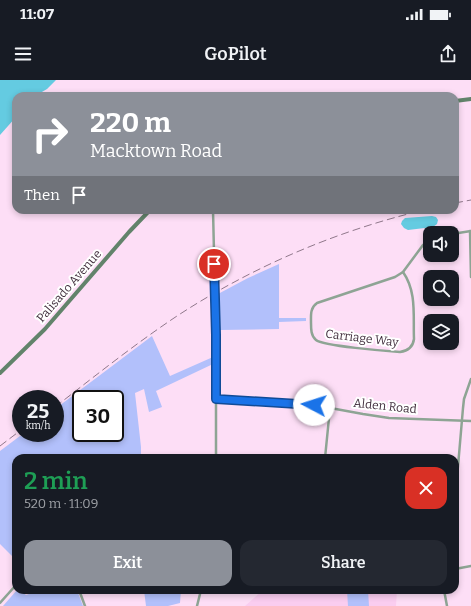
<!DOCTYPE html>
<html lang="en">
<head>
<meta charset="utf-8">
<style>
  :root { --surface:#171b24; --page:#242831; --text:#f1f3f6; --muted:#9ea1a6; --accent:#8c9099 }
  body { margin:0; font-family:Bitter,serif; background:var(--page); color:var(--text); height:100vh; display:flex; flex-direction:column; font-size:15px; white-space:nowrap }
  * { box-sizing:border-box; margin:0 }
  p { font-size:13px; color:var(--muted) }
  .icon { flex:none; width:22px; height:22px; fill:none; stroke:currentColor; stroke-width:2; stroke-linecap:round; stroke-linejoin:round }
  .map { position:relative; flex:1; overflow:hidden }
  .details { position:absolute; left:12px; top:374px; width:447px; height:140px; display:flex; flex-direction:column; background:var(--surface); border-radius:12px; box-shadow:0 2px 6px #0003 }
  .details>* { flex:none }
  .banner { position:absolute; left:12px; top:12px; width:447px; height:122px; border-radius:12px; box-shadow:0 2px 6px #0003; background:#8c9099; color:#fff; overflow:hidden }
  .controls { position:absolute; left:423px; top:146px; display:grid; gap:8px }
  .controls a { display:grid; place-items:center; width:36px; height:36px; border-radius:8px; background:var(--surface); box-shadow:0 2px 6px #0003; font-size:20px }
  .speed { position:absolute; left:12px; top:310px; display:flex; gap:8px; font-size:20px; font-weight:700; text-align:center }
  .speed>* { display:grid; place-content:center; width:52px; height:52px; border-radius:50%; background:var(--surface); box-shadow:0 2px 6px #0003; line-height:1 }
  .speed small { font-size:10px; font-weight:400 }
  .speed .limit { border:2px solid #111; border-radius:6px; background:#fff; color:#111 }
  .pin { position:absolute; display:grid; place-items:center; width:34px; height:34px; color:#fff; margin:-17px; border:2px solid #fff; border-radius:50%; box-shadow:0 1px 4px #0007 }
  .me { position:absolute; width:44px; margin:-22px; rotate:275deg; stroke-linejoin:round; filter:drop-shadow(0 0 3px #0008) }
  .turn { display:flex; align-items:center; gap:14px; height:84px; padding:0 12px; font-size:18px }
  .turn .icon { width:52px; height:52px; stroke-width:2.5 }
  .turn b { display:block; font-size:28px; line-height:34px }
  .then { display:flex; align-items:center; height:38px; padding:0 12px; background:#0003; gap:8px; font-size:15px }
  .round { display:grid; place-items:center; flex:none; width:42px; height:42px; border-radius:12px; background:var(--page) }
  .headline { display:flex; align-items:center; justify-content:space-between; height:68px; padding:0 12px }
  h1 { font-size:24px; font-weight:600; line-height:30px; color:#1e9e55 }
  .primary-button { display:flex; gap:8px; margin-top:auto; padding:8px 12px }
  .primary-button a { flex:1; height:46px; border-radius:12px; background:var(--accent); color:#fff; font-size:16px; font-weight:600; line-height:46px; text-align:center }
  .primary-button a+a { background:var(--page); color:var(--text) }
  .status { display:flex; justify-content:space-between; align-items:center; height:28px; padding:0 20px; background:var(--surface); direction:ltr }
  .status svg { height:11px; fill:currentColor }
  header { display:flex; justify-content:space-between; align-items:center; height:52px; padding:0 12px; background:var(--surface); font-size:18px; font-weight:600 }
  .map>svg:first-child { display:block }
  .built { fill:#facdf0 }
  .green { fill:#b2c0fb; fill-rule:evenodd }
  .water { fill:#64cbe1 }
  .lines { fill:none; stroke-linecap:round; stroke-linejoin:round }
  .street { stroke:#8ea494; stroke-width:2.5 }
  .secondary { stroke:#62836b; stroke-width:4 }
  .rail { stroke:#90788b; stroke-width:1; stroke-dasharray:8 4; stroke-linecap:butt }
  .route-casing { stroke:#114b97; stroke-width:10 }
  .route { stroke:#1a73e8; stroke-width:7 }
  .labels { text-anchor:middle; dominant-baseline:central; stroke-width:4; stroke-linejoin:round; paint-order:stroke }
  .street-label { font-size:12px; fill:#422f3e; stroke:#fff }
</style>
</head>
<body>
<div class="status"><b>11:07</b><svg viewBox="0 0 49 12"><path d="M0 12V9h3v3zM5 12V6h3v6zM10 12V3h3v9zM15 12V0h3v12zM26 1h20v11H26zM47 4h2v5h-2z"/></svg></div>
<header><svg class="icon" aria-label="menu" viewBox="0 0 24 24"><path d="M4 6h16M4 12h16M4 18h16"/></svg>GoPilot<svg class="icon" aria-label="share" viewBox="0 0 24 24"><path d="M12 15V3M7 8l5-5 5 5M5 13v7h14v-7"/></svg></header>
<div class="map">
<svg width="471" height="526" viewBox="0 0 471 526">
  <rect width="100%" height="100%" fill="#fddef6"/>
  <!-- built -->
  <polygon class="built" points="263,510 397,510 396,526 245,526"/>
  <!-- green -->
  <g class="green">
    <polygon points="279,184 279,238 306,238 306,241 279,242 279,249 219,250 218,214 248,198"/>
    <path d="M152 256 170 296 213 277V284L156 311 162 327 149 332 144 309 135 313 141 367V378H16V480L0 464V371L24 353H55V329ZM81 319H115V353H81Z"/>
    <polygon points="17,510 20,510 26,515 41,510 77,510 83,526 3,526"/>
    <polygon points="144,510 181,510 180,523 168,526 146,526"/>
    <polygon points="347,510 368,510 369,526 348,526"/>
  </g>
  <!-- water -->
  <g class="water">
    <polygon points="0,0 56,0 47,9 35,16 16,16 16,37 0,55"/>
    <polygon points="432,136 436,137 438,140 437,144 433,147 408,150 404,148 401,144 402,141 405,138"/>
  </g>
  <g class="lines">
    <!-- street -->
    <g class="street">
      <polyline points="213,130 216,255 216,378"/>
      <polyline points="470,151 471,197"/>
      <polyline points="452,154 471,151"/>
      <path d="M403 192C417 212 413 236 414 259 413 267 407 271 400 272 386 271 323 266 316 260 311 256 311 249 311 243 311 235 310 228 317 223L395 197Z"/>
      <polyline points="403,192 423,165 430,160"/>
      <polyline points="216,319 314,325 363,334 389,338 471,341"/>
      <polyline points="325,378 330,328"/>
      <polyline points="455,407 457,398 463,328 464,319 471,299"/>
      <polyline points="455,489 471,486"/>
      <polyline points="79,510 85,526"/>
      <polyline points="444,510 447,526"/>
      <polyline points="0,523 16,505"/>
      <polyline points="197,526 201,510"/>
    </g>
    <!-- secondary -->
    <g class="secondary">
      <polyline points="455,21 471,19"/>
      <polyline points="0,293 45,249 129,152 150,130"/>
    </g>
    <!-- rail -->
    <g class="rail">
      <polyline points="455,123 471,120"/>
      <path d="M55 327C95 296 135 264 177 236 252 187 336 151 424 130"/>
      <polyline points="0,366 21,350"/>
    </g>
  </g>
  <g class="lines">
    <defs>
      <polyline id="route" points="214,184 216,255 216,319 314,325"/>
    </defs>
    <!-- route casing -->
    <use href="#route" class="route-casing"/>
    <!-- route -->
    <use href="#route" class="route"/>
  </g>
  <g class="labels">
    <!-- street labels -->
    <g class="street-label">
      <text transform="translate(69 206) rotate(-49)">Palisado Avenue</text>
      <text transform="translate(362 258) rotate(7)">Carriage Way</text>
      <text transform="translate(385 326) rotate(6)">Alden Road</text>
    </g>
  </g>
</svg>
<div class="controls">
<a><svg class="icon" aria-label="sound" viewBox="0 0 24 24"><path d="M4 9h4l5-4v14l-5-4H4zM17 9q2 3 0 6"/></svg></a>
<a><svg class="icon" aria-label="search" viewBox="0 0 24 24"><circle cx="10" cy="10" r="6"/><path d="M15 15l6 6"/></svg></a>
<a><svg class="icon" aria-label="layers" viewBox="0 0 24 24"><path d="M12 4l9 5-9 5-9-5zM3 14l9 5 9-5"/></svg></a>
</div>
<div class="speed"><div>25<small>km/h</small></div><div class="limit">30</div></div>
<div class="pin" style="left:214px;top:184px;background:#d93025"><svg class="icon" aria-label="arrive" viewBox="0 0 24 24"><path d="M6 21V4h12l-3 4 3 4H6"/></svg></div>
<svg class="me" style="left:314px;top:325px" viewBox="-20 -20 40 40"><circle r="19" fill="#fff"/><path d="M0-13L10 11 0 6-10 11z" fill="#1a73e8"/></svg>
<div class="banner">
<div class="turn"><svg class="icon" aria-label="right" viewBox="0 0 24 24"><path d="M7 20v-9h11M14 6l5 5-5 5"/></svg><div><b>220 m</b>Macktown Road</div></div>
<div class="then">Then<svg class="icon" aria-label="arrive" viewBox="0 0 24 24"><path d="M6 21V4h12l-3 4 3 4H6"/></svg></div>
</div>
<section class="details">
<div class="headline"><div><h1>2 min</h1><p>520 m · 11:09</p></div><a class="round" style="background:#d93025;color:#fff"><svg class="icon" aria-label="close" viewBox="0 0 24 24"><path d="M6 6l12 12M18 6L6 18"/></svg></a></div>
<div class="primary-button"><a>Exit</a><a>Share</a></div>
</section>
</div>
</body>
</html>
